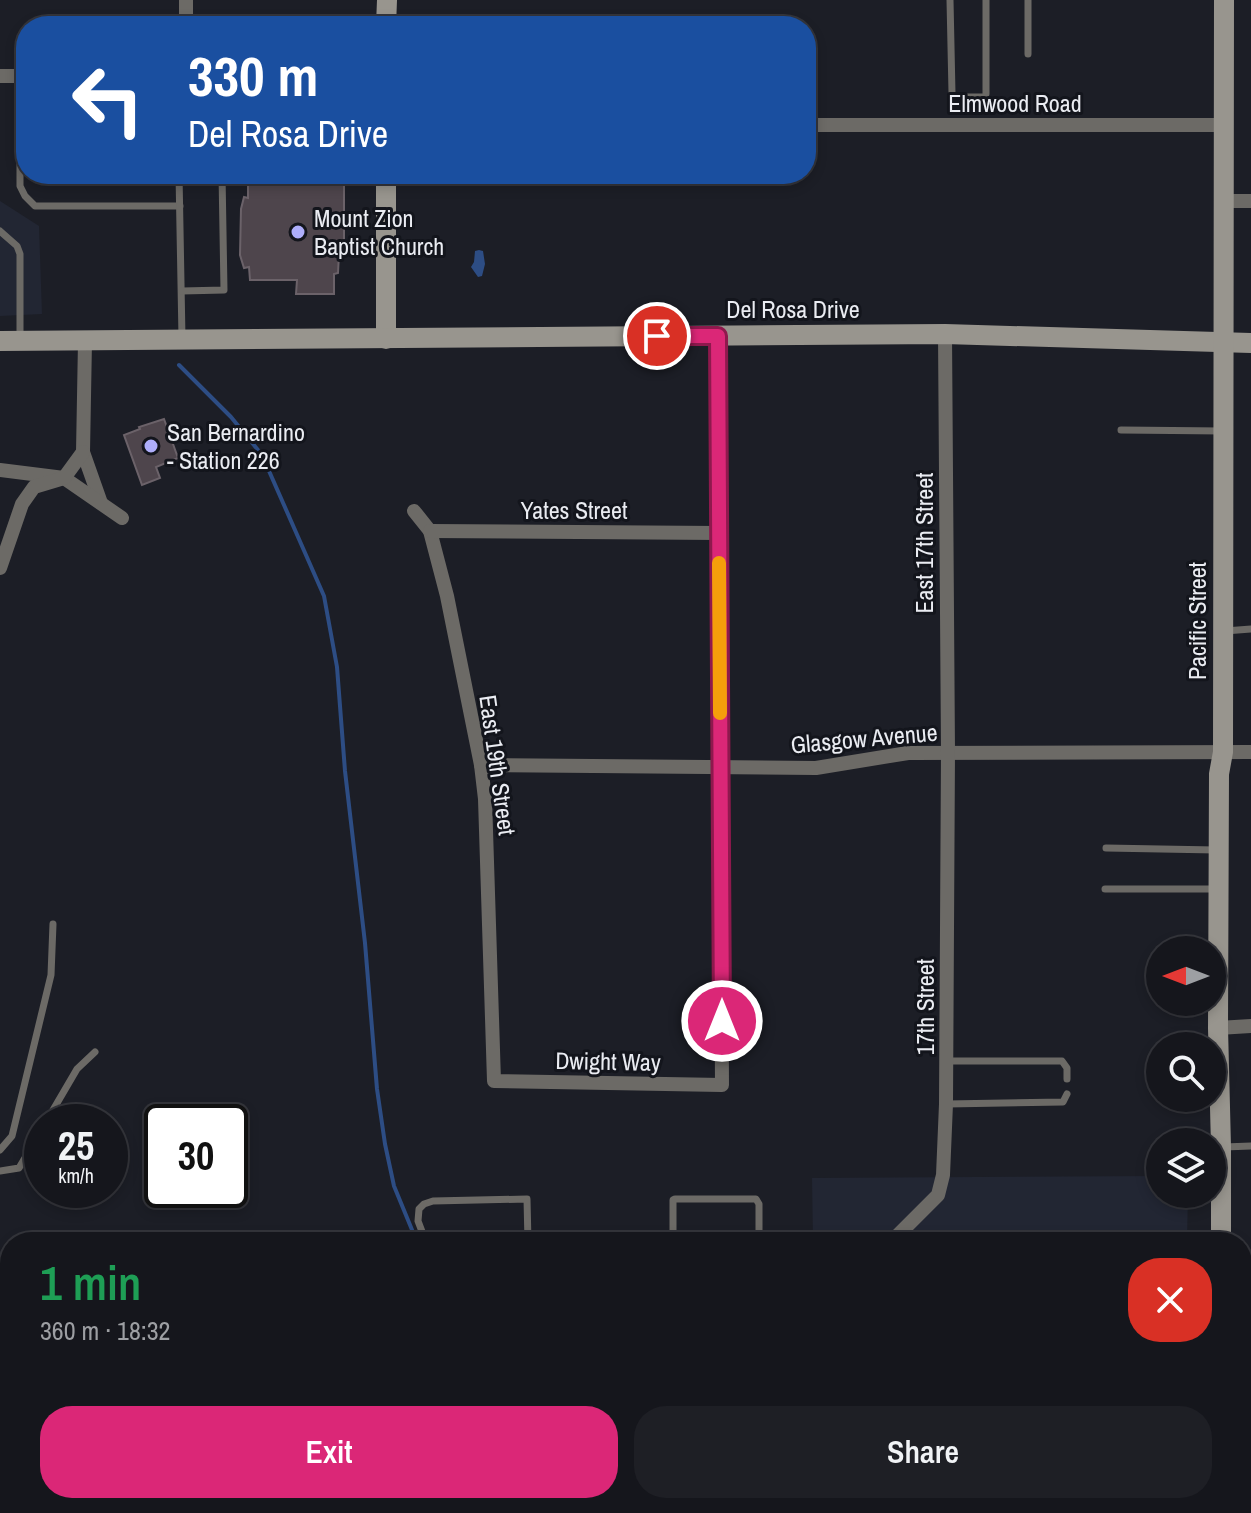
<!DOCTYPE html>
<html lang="en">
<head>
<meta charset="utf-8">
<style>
  :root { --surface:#15161c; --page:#1e1f25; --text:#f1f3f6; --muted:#9d9fa3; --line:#34353b; --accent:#db2777 }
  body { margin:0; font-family:"Archivo Narrow",sans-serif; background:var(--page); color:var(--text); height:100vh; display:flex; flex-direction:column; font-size:30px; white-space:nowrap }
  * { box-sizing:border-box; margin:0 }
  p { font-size:26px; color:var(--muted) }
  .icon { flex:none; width:44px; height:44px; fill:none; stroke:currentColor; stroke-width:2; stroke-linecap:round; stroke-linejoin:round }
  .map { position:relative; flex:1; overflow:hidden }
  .side { position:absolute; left:0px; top:1232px; width:1252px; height:282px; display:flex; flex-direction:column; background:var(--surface); border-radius:32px 32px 0 0; box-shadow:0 4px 12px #0003,0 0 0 2px var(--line) }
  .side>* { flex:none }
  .hud { position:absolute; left:16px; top:16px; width:800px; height:168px; border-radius:32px; box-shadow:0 4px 12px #0003,0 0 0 2px var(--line); background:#1a4fa0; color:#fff; overflow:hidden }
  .needle { width:52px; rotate:270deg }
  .tools { position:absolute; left:1146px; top:936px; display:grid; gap:16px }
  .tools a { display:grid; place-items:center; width:80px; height:80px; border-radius:50%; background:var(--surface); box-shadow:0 4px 12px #0003,0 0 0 2px var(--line); font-size:40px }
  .speed { position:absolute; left:24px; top:1104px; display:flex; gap:16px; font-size:40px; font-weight:700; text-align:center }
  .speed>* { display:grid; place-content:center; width:104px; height:104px; border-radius:50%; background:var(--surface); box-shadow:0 4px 12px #0003,0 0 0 2px var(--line); line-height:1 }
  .speed small { font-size:20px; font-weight:400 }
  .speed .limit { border:4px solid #111; border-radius:12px; background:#fff; color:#111 }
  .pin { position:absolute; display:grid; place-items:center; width:68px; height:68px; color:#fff; margin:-34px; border:4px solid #fff; border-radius:50%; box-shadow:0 2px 8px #0007 }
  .me { position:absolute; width:88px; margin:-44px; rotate:0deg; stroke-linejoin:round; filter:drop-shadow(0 0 6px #0008) }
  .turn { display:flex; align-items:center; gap:28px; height:168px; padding:0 40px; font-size:36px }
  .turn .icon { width:104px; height:104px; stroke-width:2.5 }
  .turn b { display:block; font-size:56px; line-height:68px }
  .round { display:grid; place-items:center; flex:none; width:84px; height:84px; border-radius:32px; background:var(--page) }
  .headline { display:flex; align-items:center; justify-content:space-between; height:136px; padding:0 40px }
  h1 { font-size:48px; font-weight:600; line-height:60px; color:#1e9e55 }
  .primary-button { display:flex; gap:16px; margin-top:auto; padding:16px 40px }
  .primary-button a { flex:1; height:92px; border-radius:32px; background:var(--accent); color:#fff; font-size:32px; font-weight:600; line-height:92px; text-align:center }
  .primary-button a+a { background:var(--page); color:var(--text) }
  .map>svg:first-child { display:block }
  .built { fill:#222633 }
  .water { fill:#2d4d84 }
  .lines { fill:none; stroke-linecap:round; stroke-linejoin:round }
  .stream { stroke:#2d4d84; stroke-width:4 }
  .building { fill:#4e454c; stroke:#6b6269; stroke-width:2 }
  .lane { stroke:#6c6a66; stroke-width:7 }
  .street { stroke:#6c6a66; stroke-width:14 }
  .secondary { stroke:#98958e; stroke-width:20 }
  .route-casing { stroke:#8e194d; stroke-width:20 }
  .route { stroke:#db2777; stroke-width:14 }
  .slow { stroke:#f59e0b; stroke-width:14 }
  .poi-dot { fill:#aeaefb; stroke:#13151c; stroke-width:3 }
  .labels { text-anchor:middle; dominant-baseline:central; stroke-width:6; stroke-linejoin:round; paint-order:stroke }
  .street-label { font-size:24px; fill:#eaecf2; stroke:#13151c }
  .poi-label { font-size:24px; fill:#eaecf2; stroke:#13151c; text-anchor:start }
</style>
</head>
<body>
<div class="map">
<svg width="1251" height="1513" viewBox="0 0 1251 1513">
  <rect width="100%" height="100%" fill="#1c1e26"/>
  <!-- built -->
  <g class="built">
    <polygon points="0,201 39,226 42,314 0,316"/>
    <polygon points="1160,1176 1160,1194 1188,1194 1187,1242 813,1242 812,1178"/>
  </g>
  <!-- water -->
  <polygon class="water" points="479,250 483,251 485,264 482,276 478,277 471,267 474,262 475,251"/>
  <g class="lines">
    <!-- stream -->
    <g class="stream">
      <polyline points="179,365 231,417 262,455 324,596 337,667 345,771 365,943 377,1089 385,1144 394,1186 417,1242"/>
      <polyline points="1242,1425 1251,1424"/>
    </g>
  </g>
  <!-- building -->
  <g class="building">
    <polygon points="248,174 344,174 344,253 339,254 338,273 334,274 334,294 296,294 297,280 250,280 249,267 244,268 240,255 241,209 244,197 248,198"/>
    <polygon points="164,419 178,458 156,467 160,478 142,485 124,435 140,429 139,427"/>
  </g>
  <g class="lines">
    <!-- lane -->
    <g class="lane">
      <polyline points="950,0 952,93 954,97 985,97 986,94 986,0"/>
      <polyline points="1028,0 1028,54"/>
      <polyline points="26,127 20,127 20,186 25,196 35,206 180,206"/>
      <polyline points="179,174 182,338"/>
      <polyline points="0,231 17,246 20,254 20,339"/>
      <polyline points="182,291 224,290 222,174"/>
      <polyline points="1121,430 1223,431"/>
      <polyline points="1225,631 1251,629"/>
      <polyline points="1106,848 1216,850"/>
      <polyline points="1105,889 1215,889"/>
      <polyline points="946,1061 1062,1061 1067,1068 1067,1079"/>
      <polyline points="947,1104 1063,1102 1067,1094"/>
      <polyline points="46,1122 77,1069 95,1052"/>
      <polyline points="1224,1147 1251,1146"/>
      <polyline points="0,1150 12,1136 51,975 53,924"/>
      <polyline points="0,1171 19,1168 42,1129"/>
      <polyline points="426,1242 418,1221 419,1209 424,1204 433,1201 527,1199 528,1242"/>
      <polyline points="673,1242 673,1200 675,1199 756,1199 759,1204 759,1242"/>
      <polyline points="662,1507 761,1507"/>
      <polyline points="805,1513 805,1504"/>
    </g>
    <!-- street -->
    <g class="street">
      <polyline points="186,26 186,0"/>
      <polyline points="0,76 26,76"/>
      <polyline points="806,125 1224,125"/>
      <polyline points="1224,201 1251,201"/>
      <polyline points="85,341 83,452 101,503"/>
      <polyline points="0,470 64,478 122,518"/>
      <polyline points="414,511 430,531 447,596 481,765 485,799 494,1081 722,1085 718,336"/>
      <polyline points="430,531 719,533"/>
      <polyline points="0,568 22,504 34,487 64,478 83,452"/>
      <polyline points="481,765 816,768 908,753 1251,752"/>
      <polyline points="1218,1028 1251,1026"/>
      <polyline points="891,1242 938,1195 943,1175 946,1104 948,752 945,334"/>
      <polyline points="1242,1295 1251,1295"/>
      <polyline points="280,1504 280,1513"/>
      <polyline points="662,1504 662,1513"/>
    </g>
    <!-- secondary -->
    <g class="secondary">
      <polyline points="386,26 387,0"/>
      <polyline points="386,174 386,339"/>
      <polyline points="0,341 945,334 1251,343"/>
      <polyline points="1221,1242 1221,1147 1218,1028 1219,774 1223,752 1224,0"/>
      <polyline points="1220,1513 1220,1504"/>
    </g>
  </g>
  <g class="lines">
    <defs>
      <polyline id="route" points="657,336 718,336 722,1021"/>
    </defs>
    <!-- route casing -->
    <use href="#route" class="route-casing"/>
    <!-- route -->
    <use href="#route" class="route"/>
    <!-- slow -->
    <polyline class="slow" points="719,563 720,713"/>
  </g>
  <!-- markers -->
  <g class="poi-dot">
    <circle cx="298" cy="232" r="8"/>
    <circle cx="151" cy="446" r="8"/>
  </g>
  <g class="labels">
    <!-- street labels -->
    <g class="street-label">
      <text x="1015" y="103">Elmwood Road</text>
      <text x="793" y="309">Del Rosa Drive</text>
      <text x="574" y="510">Yates Street</text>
      <text transform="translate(924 543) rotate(-90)">East 17th Street</text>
      <text transform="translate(1197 621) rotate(-90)">Pacific Street</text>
      <text transform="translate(864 738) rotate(-5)">Glasgow Avenue</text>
      <text transform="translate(498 765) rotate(82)">East 19th Street</text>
      <text transform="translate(925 1007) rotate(-90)">17th Street</text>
      <text transform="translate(608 1061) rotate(1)">Dwight Way</text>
    </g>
    <!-- poi labels -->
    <g class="poi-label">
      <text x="314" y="218">Mount Zion<tspan x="314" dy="28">Baptist Church</tspan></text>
      <text x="167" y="432">San Bernardino<tspan x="167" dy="28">- Station 226</tspan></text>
    </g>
  </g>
</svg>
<div class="tools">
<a><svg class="needle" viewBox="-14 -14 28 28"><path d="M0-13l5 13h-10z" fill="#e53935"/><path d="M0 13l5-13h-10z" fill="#9d9fa3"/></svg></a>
<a><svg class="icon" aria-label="search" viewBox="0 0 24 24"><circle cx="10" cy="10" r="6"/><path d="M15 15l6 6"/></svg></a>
<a><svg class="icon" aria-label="layers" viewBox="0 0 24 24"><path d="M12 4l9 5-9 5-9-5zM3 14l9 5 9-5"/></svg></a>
</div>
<div class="speed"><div>25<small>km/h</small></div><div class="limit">30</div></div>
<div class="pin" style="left:657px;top:336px;background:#d93025"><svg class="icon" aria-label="arrive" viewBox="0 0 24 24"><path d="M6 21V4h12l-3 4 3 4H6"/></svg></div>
<svg class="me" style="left:722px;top:1021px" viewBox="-20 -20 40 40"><circle r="17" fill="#db2777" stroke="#fff" stroke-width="3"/><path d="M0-11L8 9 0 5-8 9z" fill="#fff"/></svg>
<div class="hud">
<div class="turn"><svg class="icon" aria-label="left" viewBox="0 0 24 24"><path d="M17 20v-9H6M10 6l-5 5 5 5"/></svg><div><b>330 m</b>Del Rosa Drive</div></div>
</div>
<section class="side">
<div class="headline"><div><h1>1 min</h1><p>360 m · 18:32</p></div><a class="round" style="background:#d93025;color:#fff"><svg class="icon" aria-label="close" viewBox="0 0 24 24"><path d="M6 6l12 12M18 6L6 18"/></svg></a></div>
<div class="primary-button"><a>Exit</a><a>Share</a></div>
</section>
</div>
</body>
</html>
